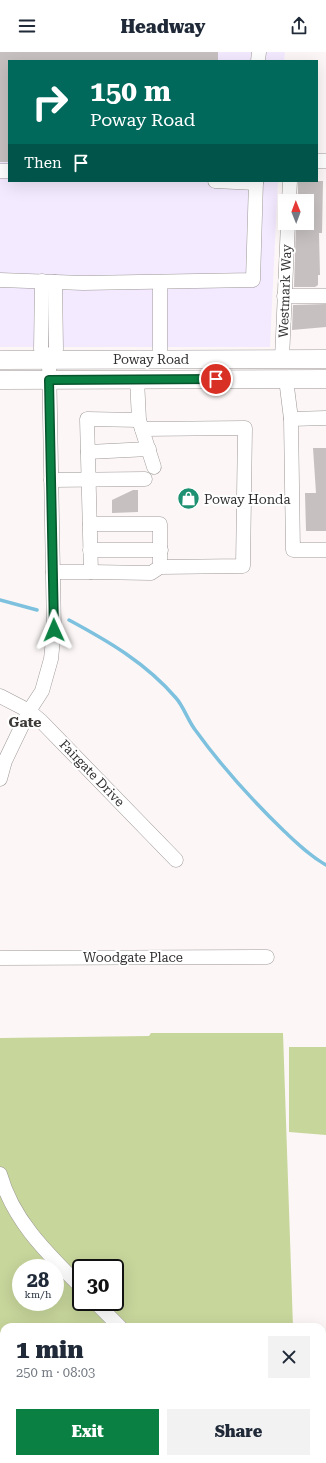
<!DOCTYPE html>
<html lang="en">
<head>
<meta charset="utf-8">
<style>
  :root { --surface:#fff; --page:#f2f2f3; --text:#1f2937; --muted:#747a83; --accent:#0b8043 }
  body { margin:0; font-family:"Roboto Serif",serif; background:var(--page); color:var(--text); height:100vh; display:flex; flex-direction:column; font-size:15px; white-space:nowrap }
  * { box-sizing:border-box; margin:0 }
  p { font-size:13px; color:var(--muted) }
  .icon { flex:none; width:22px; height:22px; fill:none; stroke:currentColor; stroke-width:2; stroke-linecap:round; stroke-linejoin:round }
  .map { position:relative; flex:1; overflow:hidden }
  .details { position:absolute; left:0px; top:1271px; width:326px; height:140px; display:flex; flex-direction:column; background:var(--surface); border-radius:12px 12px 0 0; box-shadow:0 4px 16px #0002 }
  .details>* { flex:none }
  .top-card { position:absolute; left:8px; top:8px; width:310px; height:122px; border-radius:0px; box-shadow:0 4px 16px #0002; background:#00695c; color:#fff; overflow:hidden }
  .needle { width:26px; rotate:359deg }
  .fabs { position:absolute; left:278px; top:142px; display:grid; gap:8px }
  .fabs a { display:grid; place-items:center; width:36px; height:36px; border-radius:0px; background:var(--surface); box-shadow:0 4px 16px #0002; font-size:20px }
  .speed { position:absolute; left:12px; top:1207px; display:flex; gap:8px; font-size:20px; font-weight:700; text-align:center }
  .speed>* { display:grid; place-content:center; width:52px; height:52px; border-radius:50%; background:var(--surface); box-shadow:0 4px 16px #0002; line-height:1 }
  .speed small { font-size:10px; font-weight:400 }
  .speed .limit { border:2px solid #111; border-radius:6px; background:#fff; color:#111 }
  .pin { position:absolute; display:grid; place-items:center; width:34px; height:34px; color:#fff; margin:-17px; border:2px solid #fff; border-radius:50%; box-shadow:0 1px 4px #0007 }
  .me { position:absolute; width:44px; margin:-22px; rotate:359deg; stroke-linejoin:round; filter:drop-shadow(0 0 3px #0008) }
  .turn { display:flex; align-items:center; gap:14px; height:84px; padding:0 16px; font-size:18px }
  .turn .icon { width:52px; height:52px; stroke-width:2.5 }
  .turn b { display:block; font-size:28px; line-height:34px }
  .then { display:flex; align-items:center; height:38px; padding:0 16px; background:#0003; gap:8px; font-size:15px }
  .round { display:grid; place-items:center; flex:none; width:42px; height:42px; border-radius:0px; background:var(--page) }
  .headline { display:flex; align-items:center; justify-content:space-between; height:68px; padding:0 16px }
  h1 { font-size:24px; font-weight:800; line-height:30px }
  .button { display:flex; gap:8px; margin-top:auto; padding:8px 16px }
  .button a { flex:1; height:46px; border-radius:0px; background:var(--accent); color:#fff; font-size:16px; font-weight:800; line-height:46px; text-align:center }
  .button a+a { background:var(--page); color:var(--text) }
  header { display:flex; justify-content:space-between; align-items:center; height:52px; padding:0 16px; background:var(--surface); font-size:18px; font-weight:800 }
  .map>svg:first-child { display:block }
  .commercial { fill:#f4eaff }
  .green { fill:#c7d69b; fill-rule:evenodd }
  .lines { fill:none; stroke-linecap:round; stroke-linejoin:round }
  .stream { stroke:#7dc1df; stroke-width:3.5 }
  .building { fill:#c6c1c0 }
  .minor-casing { stroke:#9d9897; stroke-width:15 }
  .major-casing { stroke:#9d9897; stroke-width:19 }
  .minor { stroke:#fff; stroke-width:14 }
  .major { stroke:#fff; stroke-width:18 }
  .route-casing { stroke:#07532c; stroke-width:10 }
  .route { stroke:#0b8043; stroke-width:7 }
  .labels { text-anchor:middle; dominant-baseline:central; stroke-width:4; stroke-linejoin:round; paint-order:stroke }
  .street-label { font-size:13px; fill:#323030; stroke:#fff }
  .poi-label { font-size:13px; fill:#323030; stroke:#fff; text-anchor:start }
  .neighbourhood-label { font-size:14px; font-weight:bold; fill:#3c3937; stroke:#fff }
</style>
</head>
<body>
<header><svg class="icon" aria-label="menu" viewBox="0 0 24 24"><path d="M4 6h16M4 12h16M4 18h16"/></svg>Headway<svg class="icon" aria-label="share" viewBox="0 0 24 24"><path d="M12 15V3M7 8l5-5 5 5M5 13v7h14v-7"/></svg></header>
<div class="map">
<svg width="326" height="1411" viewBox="0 0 326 1411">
  <rect width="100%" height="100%" fill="#fcf7f6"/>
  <!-- commercial -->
  <polygon class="commercial" points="0,0 285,0 284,9 9,9 9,129 278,129 270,295 0,295"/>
  <!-- green -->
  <g class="green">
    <path d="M151 981H283L293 1275H4V1407H297V1411H0V986L149 984ZM21 1216H55V1250H21ZM81 1216H115V1250H81Z"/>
    <polygon points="289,995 326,995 326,1083 289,1080"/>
  </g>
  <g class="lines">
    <!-- stream -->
    <g class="stream">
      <polyline points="0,548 37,558"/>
      <path d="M69 568C108 589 146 611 176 646 184 655 188 669 196 679 222 715 252 748 284 779 298 792 310 804 326 813"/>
    </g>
  </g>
  <!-- building -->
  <g class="building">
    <polygon points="0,0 218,0 218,9 9,9 9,110 0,110"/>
    <polygon points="298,129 323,129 322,181 319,181 320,223 318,223 318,233 315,235 294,235 296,171 307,171 307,149 298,149"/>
    <polygon points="326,252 326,275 292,278 293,253"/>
    <polygon points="313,396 326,396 326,479 306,479 305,441 316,441"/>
    <polygon points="133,438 138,438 138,460 112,461 112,448"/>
  </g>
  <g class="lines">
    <defs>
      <g id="minor">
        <polyline points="258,9 259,0"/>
        <polyline points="317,109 326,109"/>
        <polyline points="0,119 9,119"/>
        <polyline points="215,129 256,131"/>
        <polyline points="289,149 290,129"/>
        <polyline points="0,228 83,231 253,228 256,129"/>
        <polyline points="42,229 41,297 49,308"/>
        <polyline points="160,230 160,307"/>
        <polyline points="284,244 326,244"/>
        <polyline points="282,307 288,171"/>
        <polyline points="49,308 56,297 55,230"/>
        <polyline points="137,327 139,368 154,415"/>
        <polyline points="286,327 291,367 293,498 326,498"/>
        <polyline points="291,367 326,366"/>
        <polyline points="88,400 149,397"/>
        <polyline points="51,428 145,427"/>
        <polyline points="90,472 160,472 160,515"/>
        <polyline points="90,498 161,498"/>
        <polyline points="53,520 91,520 87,367 139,368"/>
        <polyline points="91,520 151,521 160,515 243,514 245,376 142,377"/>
        <polyline points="0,644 29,659 41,669 176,808"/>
        <polyline points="0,727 5,709 29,659 42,639 51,607 54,578 49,308"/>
        <polyline points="0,906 267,905"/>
        <path d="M0 1122C13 1169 48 1202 81 1235"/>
        <polyline points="95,1250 120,1275"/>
        <polyline points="322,1298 326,1297"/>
        <polyline points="248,1407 252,1411"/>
        <polyline points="265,1411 269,1407"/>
      </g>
      <g id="major">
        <polyline points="0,308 326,307"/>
        <polyline points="0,328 326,327"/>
      </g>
    </defs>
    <!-- minor casing -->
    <use href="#minor" class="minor-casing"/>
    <!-- major casing -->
    <use href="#major" class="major-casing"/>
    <!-- minor -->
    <use href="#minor" class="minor"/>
    <!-- major -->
    <use href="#major" class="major"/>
  </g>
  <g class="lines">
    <defs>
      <polyline id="route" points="54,578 49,328 216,327"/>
    </defs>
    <!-- route casing -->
    <use href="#route" class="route-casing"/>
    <!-- route -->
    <use href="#route" class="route"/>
  </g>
  <!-- icons -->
  <defs>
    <symbol id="shop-disc" viewBox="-11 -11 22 22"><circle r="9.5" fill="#1f9173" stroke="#fff"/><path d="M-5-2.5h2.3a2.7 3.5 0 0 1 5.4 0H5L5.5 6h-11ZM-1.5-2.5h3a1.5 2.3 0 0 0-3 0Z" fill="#fff"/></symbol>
  </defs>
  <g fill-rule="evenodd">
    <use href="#shop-disc" x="176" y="434" width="25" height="25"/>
  </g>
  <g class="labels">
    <!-- street labels -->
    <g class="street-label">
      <text transform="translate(285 239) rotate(-88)">Westmark Way</text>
      <text x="151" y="307">Poway Road</text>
      <text transform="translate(92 721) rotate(46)">Fairgate Drive</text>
      <text x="133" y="905">Woodgate Place</text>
    </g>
    <!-- poi labels -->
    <g class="poi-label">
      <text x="204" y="447">Poway Honda</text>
    </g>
    <!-- neighbourhood labels -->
    <g class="neighbourhood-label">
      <text x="25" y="670">Gate</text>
    </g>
  </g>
</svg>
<div class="fabs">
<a><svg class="needle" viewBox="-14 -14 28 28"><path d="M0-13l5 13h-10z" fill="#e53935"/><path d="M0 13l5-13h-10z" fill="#747a83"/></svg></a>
</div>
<div class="speed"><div>28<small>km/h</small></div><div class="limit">30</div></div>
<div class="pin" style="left:216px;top:327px;background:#d93025"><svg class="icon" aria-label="arrive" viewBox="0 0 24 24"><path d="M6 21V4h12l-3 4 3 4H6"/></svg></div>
<svg class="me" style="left:54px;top:578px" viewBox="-20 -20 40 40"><path d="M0-17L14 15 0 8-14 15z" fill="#0b8043" stroke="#fff" stroke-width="4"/></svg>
<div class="top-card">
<div class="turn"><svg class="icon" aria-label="right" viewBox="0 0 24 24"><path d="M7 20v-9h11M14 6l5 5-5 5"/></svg><div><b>150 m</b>Poway Road</div></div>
<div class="then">Then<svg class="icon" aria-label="arrive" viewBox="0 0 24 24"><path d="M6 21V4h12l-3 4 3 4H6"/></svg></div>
</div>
<section class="details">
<div class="headline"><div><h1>1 min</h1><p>250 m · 08:03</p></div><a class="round"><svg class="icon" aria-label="close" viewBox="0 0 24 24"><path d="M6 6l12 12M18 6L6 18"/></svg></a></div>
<div class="button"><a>Exit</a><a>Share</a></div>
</section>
</div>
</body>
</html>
